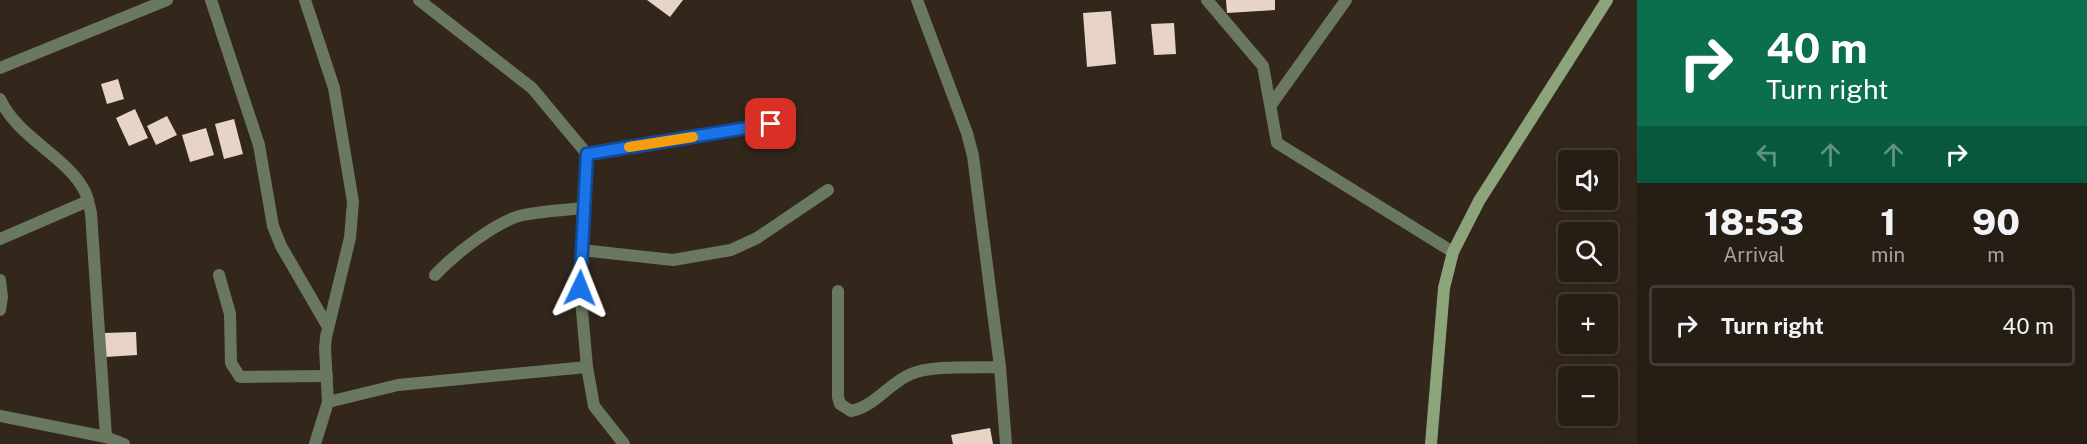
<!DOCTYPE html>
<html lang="en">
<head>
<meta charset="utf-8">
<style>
  :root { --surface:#261d15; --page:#2e261e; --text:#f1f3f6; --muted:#a4a2a0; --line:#423b34 }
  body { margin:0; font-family:"Public Sans",sans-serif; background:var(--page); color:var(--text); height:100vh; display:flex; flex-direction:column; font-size:22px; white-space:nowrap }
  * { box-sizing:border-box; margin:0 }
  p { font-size:20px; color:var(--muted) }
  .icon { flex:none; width:33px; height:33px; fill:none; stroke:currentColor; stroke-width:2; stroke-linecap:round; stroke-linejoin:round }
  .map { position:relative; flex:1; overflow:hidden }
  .details { display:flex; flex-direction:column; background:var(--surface); width:450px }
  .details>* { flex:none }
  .guide { background:#0b6e4f; color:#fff; overflow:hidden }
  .fabs { position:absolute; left:1558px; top:150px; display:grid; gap:12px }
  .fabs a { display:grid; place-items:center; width:60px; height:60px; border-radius:6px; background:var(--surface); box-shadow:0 6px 24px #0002,0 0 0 2px var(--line); font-size:30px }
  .pin { position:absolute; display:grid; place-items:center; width:51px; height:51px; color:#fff; margin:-26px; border-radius:12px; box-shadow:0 3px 9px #0006 }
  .me { position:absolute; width:66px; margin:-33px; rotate:2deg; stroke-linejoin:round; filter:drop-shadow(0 0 4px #0008) }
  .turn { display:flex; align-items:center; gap:21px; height:126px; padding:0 30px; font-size:27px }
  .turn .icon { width:78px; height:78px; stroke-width:2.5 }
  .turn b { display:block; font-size:42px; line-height:51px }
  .lanes { display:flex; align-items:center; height:57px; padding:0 30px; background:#0003; justify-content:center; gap:30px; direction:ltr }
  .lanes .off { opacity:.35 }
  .eta { display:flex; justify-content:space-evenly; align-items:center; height:102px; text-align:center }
  .eta b { font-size:36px; font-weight:800; line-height:42px }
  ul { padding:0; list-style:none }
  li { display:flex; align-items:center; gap:18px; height:81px; margin:0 12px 9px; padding:0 18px; border:3px solid var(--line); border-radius:6px }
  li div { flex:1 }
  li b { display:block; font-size:22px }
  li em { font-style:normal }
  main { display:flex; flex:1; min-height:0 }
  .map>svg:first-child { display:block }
  .building { fill:#e7d4c7 }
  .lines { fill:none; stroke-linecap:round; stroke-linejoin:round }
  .street { stroke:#69785e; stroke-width:12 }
  .secondary { stroke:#8ca47a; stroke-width:12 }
  .route-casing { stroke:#114b97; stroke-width:15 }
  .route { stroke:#1a73e8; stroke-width:10 }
  .slow { stroke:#f59e0b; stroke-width:10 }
</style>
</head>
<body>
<main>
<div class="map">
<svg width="1637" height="444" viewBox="0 0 1637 444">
  <rect width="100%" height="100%" fill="#33271c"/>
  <!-- building -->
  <g class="building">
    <polygon points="647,0 683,0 670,17"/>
    <polygon points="1226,0 1275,0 1275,10 1227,13"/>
    <polygon points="1111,11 1116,64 1087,67 1083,13"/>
    <polygon points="1174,23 1176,54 1154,55 1151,24"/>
    <polygon points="118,79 124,99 107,104 101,84"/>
    <polygon points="135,109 148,138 129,146 116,118"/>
    <polygon points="167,116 177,135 156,145 147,126"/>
    <polygon points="234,119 243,154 224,159 215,124"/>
    <polygon points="206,128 214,155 190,162 182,135"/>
    <polygon points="136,332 137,355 105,357 104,333"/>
    <polygon points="990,428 993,444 953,444 951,435"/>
  </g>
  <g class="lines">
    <!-- street -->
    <g class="street">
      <polyline points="211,0 259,145 273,226 281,246 328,327"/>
      <polyline points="305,0 334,88 353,202 350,238 326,337 325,348 328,402 315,444"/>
      <polyline points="419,0 532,88 587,154 580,288 587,367 594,406 624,444"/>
      <polyline points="917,0 967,133 973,156 1000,367 1006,444"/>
      <polyline points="1207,0 1263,66 1277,143 1453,252"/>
      <polyline points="0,68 167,0"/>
      <path d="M0 99C17 137 66 156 84 190 88 197 89 205 91 213L106 437"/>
      <polyline points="1271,105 1346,0"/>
      <polyline points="587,154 771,124"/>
      <polyline points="0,239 88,201"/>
      <polyline points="581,250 673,260 731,250 757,238 828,190"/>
      <polyline points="219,275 230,314 231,363 240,377 327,376"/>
      <path d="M435 275C454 255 496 221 523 215 543 211 564 210 584 208"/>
      <polyline points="0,280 2,297 0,310"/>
      <path d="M838 291V397L840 404 851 411C874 407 889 383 911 374 932 365 976 368 1000 367"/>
      <polyline points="328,402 398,385 587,367"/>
      <polyline points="0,416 106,437 124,444"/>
    </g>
    <!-- secondary -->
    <polyline class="secondary" points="1431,444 1444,288 1453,252 1479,201 1607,0"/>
  </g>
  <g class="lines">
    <defs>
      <polyline id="route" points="580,288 587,154 771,124"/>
    </defs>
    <!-- route casing -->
    <use href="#route" class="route-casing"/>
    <!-- route -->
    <use href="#route" class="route"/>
    <!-- slow -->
    <polyline class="slow" points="629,147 693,137"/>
  </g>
</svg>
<div class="fabs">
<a><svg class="icon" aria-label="sound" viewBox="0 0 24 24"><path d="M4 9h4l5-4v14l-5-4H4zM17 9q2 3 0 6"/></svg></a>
<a><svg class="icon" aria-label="search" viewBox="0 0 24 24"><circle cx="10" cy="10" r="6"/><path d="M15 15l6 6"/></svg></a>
<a>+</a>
<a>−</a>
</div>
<div class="pin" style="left:771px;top:124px;background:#d93025"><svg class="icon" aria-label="arrive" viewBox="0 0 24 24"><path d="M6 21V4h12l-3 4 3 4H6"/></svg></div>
<svg class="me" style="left:580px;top:288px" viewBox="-20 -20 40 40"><path d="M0-17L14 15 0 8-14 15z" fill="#1a73e8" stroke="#fff" stroke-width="4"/></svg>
</div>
<section class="details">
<div class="guide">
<div class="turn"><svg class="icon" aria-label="right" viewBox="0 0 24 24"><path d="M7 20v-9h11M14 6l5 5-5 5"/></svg><div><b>40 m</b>Turn right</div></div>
<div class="lanes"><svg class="icon off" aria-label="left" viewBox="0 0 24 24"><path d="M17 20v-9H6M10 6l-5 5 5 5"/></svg><svg class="icon off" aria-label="ahead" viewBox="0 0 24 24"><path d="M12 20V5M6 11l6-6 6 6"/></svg><svg class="icon off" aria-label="ahead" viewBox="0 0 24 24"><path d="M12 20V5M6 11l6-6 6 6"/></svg><svg class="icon" aria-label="right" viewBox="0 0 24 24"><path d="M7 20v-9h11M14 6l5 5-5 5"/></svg></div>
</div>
<div class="eta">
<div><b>18:53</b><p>Arrival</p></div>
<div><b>1</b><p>min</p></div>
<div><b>90</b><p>m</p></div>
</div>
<ul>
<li><svg class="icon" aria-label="right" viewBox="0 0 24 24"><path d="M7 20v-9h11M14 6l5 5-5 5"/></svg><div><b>Turn right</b></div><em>40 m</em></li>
</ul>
</section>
</main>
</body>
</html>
